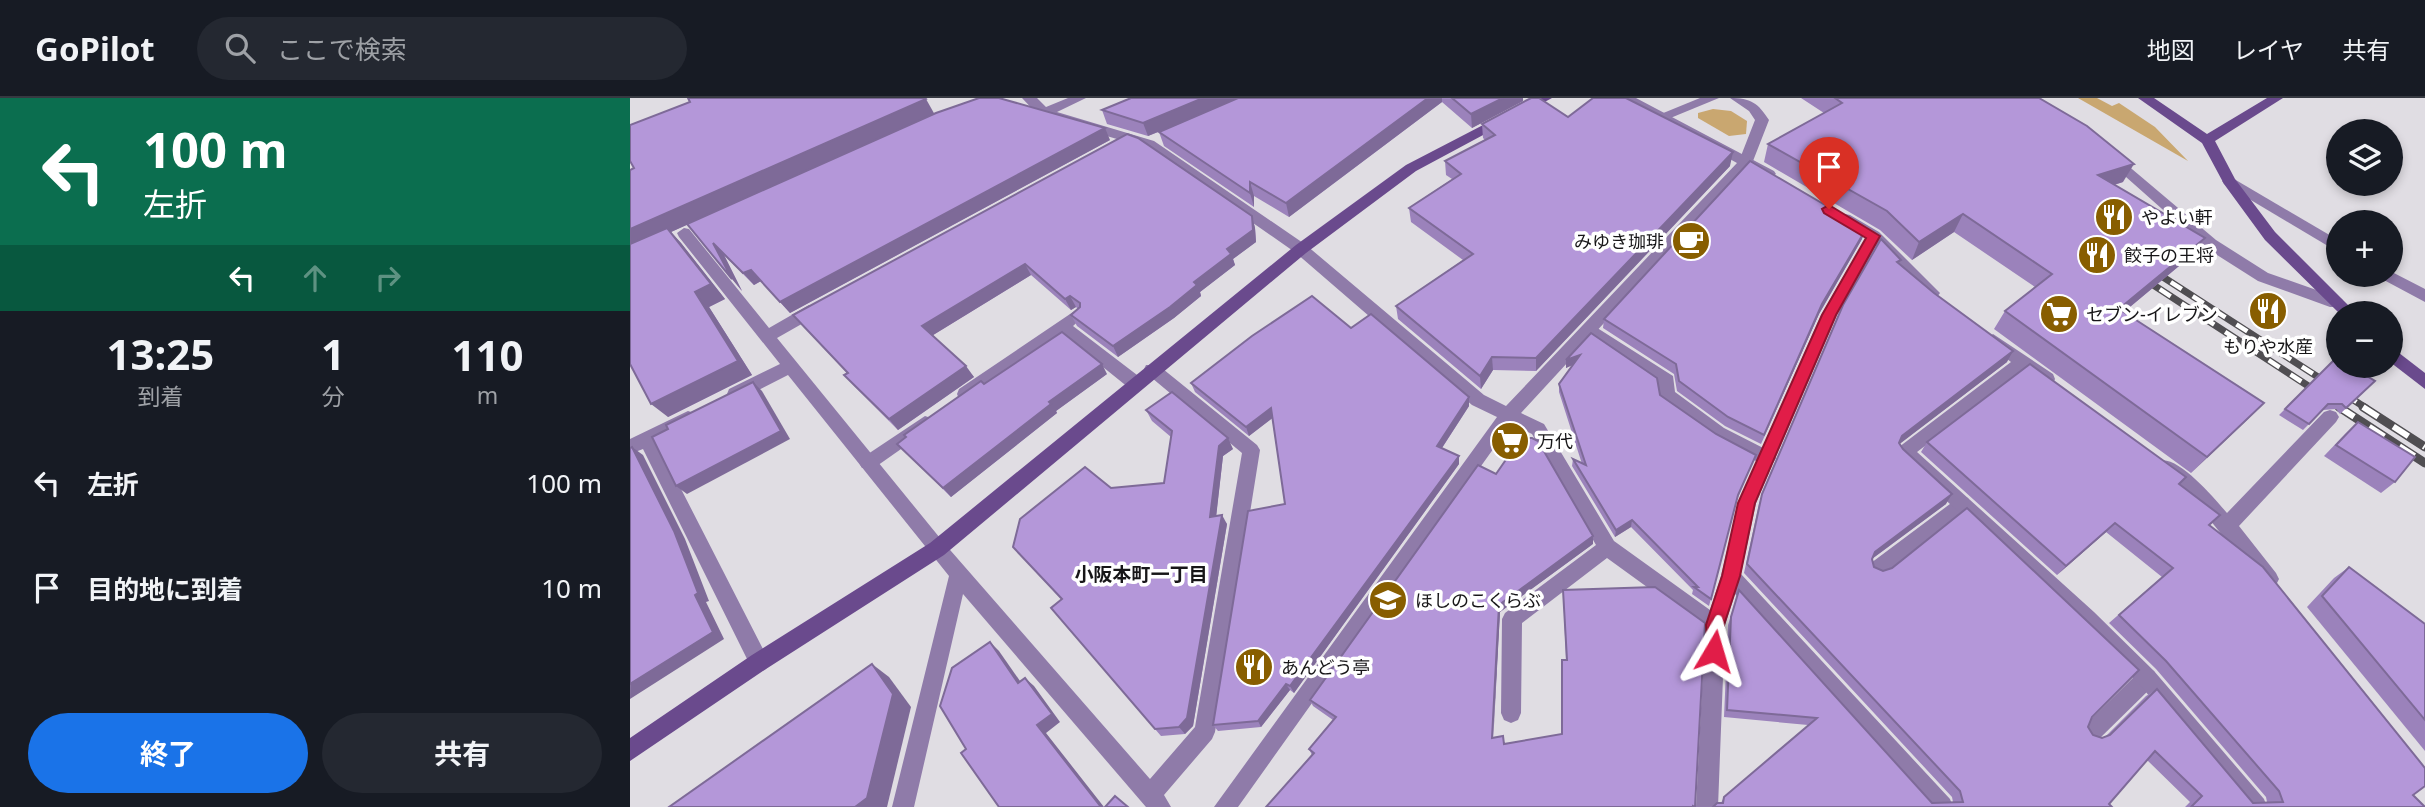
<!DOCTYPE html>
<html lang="ja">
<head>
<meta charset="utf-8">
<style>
  :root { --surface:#171b24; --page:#242831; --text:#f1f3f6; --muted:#9ea1a6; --line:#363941; --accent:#1a73e8 }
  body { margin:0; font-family:"Noto Sans","Noto Sans JP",sans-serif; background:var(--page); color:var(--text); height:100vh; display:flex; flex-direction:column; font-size:26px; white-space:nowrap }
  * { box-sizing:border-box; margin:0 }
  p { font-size:23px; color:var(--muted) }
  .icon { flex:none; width:38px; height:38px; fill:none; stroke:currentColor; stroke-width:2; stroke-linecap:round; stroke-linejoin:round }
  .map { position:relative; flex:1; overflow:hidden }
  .panel { display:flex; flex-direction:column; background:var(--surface); width:630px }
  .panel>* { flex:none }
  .top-card { background:#0b6e4f; color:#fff; overflow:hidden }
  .fabs { position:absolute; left:1696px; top:21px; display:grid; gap:14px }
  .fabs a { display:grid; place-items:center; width:77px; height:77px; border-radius:50%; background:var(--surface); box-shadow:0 4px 10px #0003; font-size:35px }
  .pin { position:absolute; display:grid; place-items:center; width:60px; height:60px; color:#fff; margin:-72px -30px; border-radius:50% 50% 50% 0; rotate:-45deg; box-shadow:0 0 7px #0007 }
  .pin .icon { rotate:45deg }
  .me { position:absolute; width:77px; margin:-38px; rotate:7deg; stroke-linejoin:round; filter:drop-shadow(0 0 5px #0008) }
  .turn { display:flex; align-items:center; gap:24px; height:147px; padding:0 28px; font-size:32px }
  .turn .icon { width:91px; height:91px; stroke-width:2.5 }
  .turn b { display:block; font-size:49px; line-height:60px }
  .lanes { display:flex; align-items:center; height:66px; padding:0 28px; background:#0003; justify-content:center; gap:35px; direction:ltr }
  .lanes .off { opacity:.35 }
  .eta { display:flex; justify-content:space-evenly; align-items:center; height:119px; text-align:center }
  .eta b { font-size:42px; font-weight:700; line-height:49px }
  .action { display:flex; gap:14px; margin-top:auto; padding:14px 28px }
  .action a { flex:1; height:80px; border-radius:42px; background:var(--accent); color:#fff; font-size:28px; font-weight:700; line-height:80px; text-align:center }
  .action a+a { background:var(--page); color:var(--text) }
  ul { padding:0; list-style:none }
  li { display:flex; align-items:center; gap:21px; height:105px; padding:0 28px }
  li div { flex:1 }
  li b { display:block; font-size:26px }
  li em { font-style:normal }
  header { display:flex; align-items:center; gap:42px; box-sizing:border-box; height:98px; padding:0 35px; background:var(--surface); border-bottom:2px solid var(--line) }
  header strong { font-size:33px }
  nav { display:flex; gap:38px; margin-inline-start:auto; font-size:24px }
  .search { width:490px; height:63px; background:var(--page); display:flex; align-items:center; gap:18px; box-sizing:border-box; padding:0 24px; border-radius:38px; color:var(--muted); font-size:26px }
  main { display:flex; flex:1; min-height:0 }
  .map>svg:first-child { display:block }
  .green { fill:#c9a770 }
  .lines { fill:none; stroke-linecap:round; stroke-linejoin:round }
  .lane { fill:#8f7ba9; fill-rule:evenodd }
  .street { fill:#8f7ba9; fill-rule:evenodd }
  .secondary { fill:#6a4a8d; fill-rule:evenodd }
  .rail-far1-casing { stroke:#504e52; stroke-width:7 }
  .rail-casing { stroke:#504e52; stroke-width:9 }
  .rail-far1 { stroke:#fff; stroke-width:4.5; stroke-dasharray:13; stroke-linecap:butt }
  .rail { stroke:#fff; stroke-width:6; stroke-dasharray:18; stroke-linecap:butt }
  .wall { fill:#9b82bb }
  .shaded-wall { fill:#7e6a98 }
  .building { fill:#b497d9; stroke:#7e6a98; stroke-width:2 }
  .route { fill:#e11d48; stroke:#92132f; stroke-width:2 }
  .labels { text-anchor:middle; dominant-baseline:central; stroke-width:7; stroke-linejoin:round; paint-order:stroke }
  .poi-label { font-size:18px; fill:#171618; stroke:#fff; text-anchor:start }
  .neighbourhood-label { font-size:19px; font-weight:bold; fill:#171618; stroke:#fff }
</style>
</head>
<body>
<header>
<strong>GoPilot</strong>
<div class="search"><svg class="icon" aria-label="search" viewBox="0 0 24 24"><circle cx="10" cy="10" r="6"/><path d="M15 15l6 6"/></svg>ここで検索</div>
<nav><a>地図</a><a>レイヤ</a><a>共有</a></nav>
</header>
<main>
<section class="panel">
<div class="top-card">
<div class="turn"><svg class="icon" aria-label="left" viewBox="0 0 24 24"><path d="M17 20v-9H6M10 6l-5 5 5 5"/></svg><div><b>100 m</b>左折</div></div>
<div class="lanes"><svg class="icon" aria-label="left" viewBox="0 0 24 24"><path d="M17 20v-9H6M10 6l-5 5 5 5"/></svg><svg class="icon off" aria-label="ahead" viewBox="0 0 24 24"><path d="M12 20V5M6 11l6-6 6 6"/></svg><svg class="icon off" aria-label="right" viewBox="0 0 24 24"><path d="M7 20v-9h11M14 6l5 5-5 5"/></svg></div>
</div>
<div class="eta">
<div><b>13:25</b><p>到着</p></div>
<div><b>1</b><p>分</p></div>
<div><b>110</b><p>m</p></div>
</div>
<ul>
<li><svg class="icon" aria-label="left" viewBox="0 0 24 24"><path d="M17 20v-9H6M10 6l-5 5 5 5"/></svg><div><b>左折</b></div><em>100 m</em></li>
<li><svg class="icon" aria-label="arrive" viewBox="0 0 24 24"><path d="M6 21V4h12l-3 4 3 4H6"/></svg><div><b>目的地に到着</b></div><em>10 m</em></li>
</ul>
<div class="action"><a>終了</a><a>共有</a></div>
</section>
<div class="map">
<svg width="1795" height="709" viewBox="0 0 1795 709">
  <rect width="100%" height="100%" fill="#e0dde3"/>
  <!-- green -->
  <g class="green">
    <polygon points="1448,0 1467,0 1482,8 1489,5 1525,29 1558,63"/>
    <polygon points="1083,11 1101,13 1117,23 1116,36 1099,38 1068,20 1068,15"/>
  </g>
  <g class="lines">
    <!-- lane -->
    <g class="lane">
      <polygon points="1070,0 1089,0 1038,21 1033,22 1026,18"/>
      <path d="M1100 0C1121 0 1128 5 1139 22L1123 63 1116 68 1109 63 1125 22 1119 13Z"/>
      <polygon points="1483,55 1586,142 1638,175 1712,201 1714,205 1712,209 1700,209 1628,183 1576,150 1478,63 1476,60"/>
      <polygon points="446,212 454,218 443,228 511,280 513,285 511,290 499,290 432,236 341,301 329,301 327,296 329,291"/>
      <path d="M961 226 1043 278 1045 294 1094 330 1143 355 1146 360 1143 365C1122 372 1049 316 1030 302L1028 286 955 236 953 232 955 228Z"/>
      <polygon points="295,318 301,320 304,325 301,330 244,370 232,370 229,365 232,360"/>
      <polygon points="1332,397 1338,400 1341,405 1338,410 1255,477 1248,479 1241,477 1239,471 1241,465"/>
      <polygon points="1517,570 1524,573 1527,580 1524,587 1468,642 1461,645 1454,642 1451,635 1454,628 1510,573"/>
    </g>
    <!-- street -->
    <g class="street">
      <polygon points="392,0 407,0 416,9 438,0 456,0 427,14 524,43 676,147 854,297 876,308 1107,65 989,0 1006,0 1144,73 1146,76 1139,81 1117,70 891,315 914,326 984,443 1080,512 1091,478 1108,405 1191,217 1236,140 1208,121 1215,116 1220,117 1249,134 1310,195 1307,199 1297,199 1246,148 1207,217 1126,405 1111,476 1320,701 1323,709 1297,709 1105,496 1095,527 1088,709 1066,709 1075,531 977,460 892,525 891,615 888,622 881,625 874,622 871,615 872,521 875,515 966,447 902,336 881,326 608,709 584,709 867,319 842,307 666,155 514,49 409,18"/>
      <polygon points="1599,78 1708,142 1708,154 1594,86 1592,83"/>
      <polygon points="54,130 59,131 139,230 179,207 191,207 193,211 191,215 147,240 314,445 520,681 565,629 612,355 516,275 514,271 516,267 528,267 627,347 630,352 585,634 582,641 534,697 541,709 516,709 333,496 284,709 262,709 319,478 158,277 111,301 99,301 97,296 99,291 150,266 49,139 47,135"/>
      <polygon points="1760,173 1795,191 1795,204 1752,181 1749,177 1760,177"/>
      <polygon points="1363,236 1423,276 1425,281 1423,286 1411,286 1393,273 1287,354 1464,514 1524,573 1634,701 1637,709 1612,709 1510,587 1450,526 1269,359 1266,354 1269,349 1381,264 1357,246 1355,242"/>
      <path d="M1700 312 1706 314 1709 319 1706 324 1609 428 1646 475 1649 481 1646 487 1639 489 1632 487 1572 412 1526 368 1529 363C1547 356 1585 401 1597 415L1694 314Z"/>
      <polygon points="58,313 64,315 67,320 64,325 27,344 136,557 139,564 136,571 129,573 122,571 13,351 0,356 0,341"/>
    </g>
    <!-- secondary -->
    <g class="secondary">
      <polygon points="905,0 922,0 786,73 676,155 314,457 136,571 0,663 0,640 122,557 300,445 666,147 776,67"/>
      <polygon points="1508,0 1524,0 1577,36 1637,0 1653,0 1585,43 1605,81 1645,134 1726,215 1709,215 1635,142 1594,86 1572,45"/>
      <polygon points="1760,248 1795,275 1795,291 1760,264"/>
    </g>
    <defs>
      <g id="rail-far1">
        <polyline points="1519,170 1736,310"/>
        <polyline points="1508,177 1712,310"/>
      </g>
      <g id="rail">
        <polyline points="1709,309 1795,365"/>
        <polyline points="1733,309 1795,349"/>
      </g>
    </defs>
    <!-- rail-far1 casing -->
    <use href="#rail-far1" class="rail-far1-casing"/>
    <!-- rail casing -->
    <use href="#rail" class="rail-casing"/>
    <!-- rail-far1 -->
    <use href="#rail-far1" class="rail-far1"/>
    <!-- rail -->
    <use href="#rail" class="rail"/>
  </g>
  <!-- wall -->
  <g class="wall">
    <polygon points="501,0 893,0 893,3 842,30 812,4 659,119 624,98 624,109 534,48 529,34 548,26 518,38 477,26 472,12"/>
    <polygon points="1171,0 1409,0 1493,84 1484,87 1575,140 1561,158 1494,214 1634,305 1561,375 1364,231 1375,213 1405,189 1324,134 1282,162 1250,132 1134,64 1138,46 1194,15"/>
    <polygon points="304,16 480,42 160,215 131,183 124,187 94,157 112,193 58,126 41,134 51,145 95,201 79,209 122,277 38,319 4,70"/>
    <polygon points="938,19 1100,68 906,273 863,272 851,291 768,221 766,208 833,162 781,124 779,110 822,81 816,77 815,63 855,42 853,40 852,26"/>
    <polygon points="497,36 622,118 625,130 626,144 603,161 605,167 570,194 571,198 544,220 488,259 447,228 441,217 448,211 446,209 441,212 401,177 303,237 344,279 268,332 224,288 214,277 217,275 163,217"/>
    <polygon points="1232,141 1189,216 1131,346 1095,328 1047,293 1044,276 973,230 974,221"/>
    <polygon points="1269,165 1377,264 1269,346 1316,406 1242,461 1244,469 1462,619 1458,629 1463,637 1472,640 1475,639 1516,598 1527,591 1623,705 1637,704 1636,699 1526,571 1479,525 1532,479 1476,434 1427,477 1291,354 1297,344 1549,386 1783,697 1795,709 1555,709 1560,704 1517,662 1479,706 1091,705 1094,699 1178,627 1094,619 1098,527 1106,501 1302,705 1323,704 1322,699 1114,475 1129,406 1132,396"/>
    <polygon points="721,230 839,299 839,308 812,350 829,358 829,366 664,595 660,592 631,629 588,633 583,627 655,406 642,320 619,338 565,294 561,285"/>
    <polygon points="1706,260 1745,283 1710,316 1706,311 1693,312 1673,332 1649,317"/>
    <polygon points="936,262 1030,297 1123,364 1107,402 1079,508 1062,496 1063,492 1001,429 985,439 942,368 943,361 952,366 929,294 929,286 942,267 936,270"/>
    <polygon points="477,276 426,313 427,315 321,399 267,346 354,286"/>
    <polygon points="516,312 603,351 593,358 586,418 597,426 563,628 555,636 531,638 421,510 432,502 383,449 481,390 534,385 541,339 522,323"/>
    <polygon points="1728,324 1765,384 1751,395 1694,358 1716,335"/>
    <polygon points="963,446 870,514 863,639 874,646 932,636 931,569 936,562 933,492 1065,709 636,709 682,657 679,651 703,622 683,608 680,602"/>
    <polygon points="1719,469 1795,526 1795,653 1677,509 1704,480"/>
  </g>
  <!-- shaded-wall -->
  <g class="shaded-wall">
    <polygon points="573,0 611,0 518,38 513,25"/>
    <polygon points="798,0 812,0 812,4 659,119 656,105"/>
    <polygon points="873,0 893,0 893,3 842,30 841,16"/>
    <polygon points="296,1 305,17 41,134 51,145 95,201 79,209 122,277 38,319 21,306 0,152 0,131"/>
    <polygon points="475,30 480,42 160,215 150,204"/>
    <polygon points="1103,54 1100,68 906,273 906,260"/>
    <polygon points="1504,66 1493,84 1457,95 1468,77"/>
    <polygon points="620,84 624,98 624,109 620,95"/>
    <polygon points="1333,116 1324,134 1282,162 1289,144"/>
    <polygon points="622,118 625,130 626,144 603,161 605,167 570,194 571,198 544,220 488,259 483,248 564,184 597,151"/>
    <polygon points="1236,131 1232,141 1189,216 1131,346 1192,206"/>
    <polygon points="1575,140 1561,158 1477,228 1489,211"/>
    <polygon points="83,145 94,157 112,193 102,181"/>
    <polygon points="395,166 401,177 300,239 292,228"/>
    <polygon points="121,172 131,183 124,187 113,175"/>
    <polygon points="440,198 446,209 441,212 435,201"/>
    <polygon points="1383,253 1377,264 1267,348 1272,338"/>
    <polygon points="950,257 949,264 936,270 936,262"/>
    <polygon points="862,259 863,272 851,291 850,278"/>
    <polygon points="472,266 477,276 426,313 427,315 321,399 313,390 419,304"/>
    <polygon points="336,268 344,279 268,332 259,321"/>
    <polygon points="123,284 132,293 160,341 57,396 46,388"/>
    <polygon points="839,299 839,308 808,356 807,348"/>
    <polygon points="1634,305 1617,322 1561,375 1577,359"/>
    <polygon points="641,310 644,319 619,338 616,329"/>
    <polygon points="598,340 603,351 593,358 585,429 580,419 589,348"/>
    <polygon points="2,349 13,357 55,441 79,503 76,504 94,541 0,601"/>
    <polygon points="829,358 829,366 664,595 660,588"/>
    <polygon points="1322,396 1316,406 1239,463 1245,454"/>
    <polygon points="592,417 597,426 563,628 555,636 549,629"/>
    <polygon points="1002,422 1001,429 985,439 986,432"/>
    <polygon points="1485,425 1476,434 1427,477 1436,468"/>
    <polygon points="963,438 963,446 870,514 863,646 869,507"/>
    <polygon points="360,544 369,553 397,593 388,585"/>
    <polygon points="242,566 259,579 281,609 257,709 225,709"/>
    <polygon points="395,580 404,588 430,624 416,635 474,709 471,709 407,627"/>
    <polygon points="656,586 660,592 631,629 628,623"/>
  </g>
  <!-- building -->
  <g class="building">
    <polygon points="58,0 295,0 296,1 0,131 0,72 4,70 0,63 0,27 60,4"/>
    <polygon points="349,0 369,0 475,30 150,204 121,172 113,175 83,145 102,181 57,126 306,15"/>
    <polygon points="501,0 573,0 513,25 472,12"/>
    <polygon points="608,0 798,0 656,105 620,84 620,95 529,34"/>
    <polygon points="822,0 873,0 841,16"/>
    <polygon points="901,0 909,0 938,19 963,0 996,0 1103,54 906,260 862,259 850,278 766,208 843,156 779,110 831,76 815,63 865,37 852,26"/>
    <polygon points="1205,0 1409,0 1457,28 1504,66 1468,77 1575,140 1489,211 1634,305 1577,359 1375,213 1422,176 1333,116 1289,144 1257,113 1138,46 1212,5"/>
    <polygon points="497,36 508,40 622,118 623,132 597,151 601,156 564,184 567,187 540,209 483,248 441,217 450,209 450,205 440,198 435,201 395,166 292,228 336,268 259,321 214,277 218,275 163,217"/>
    <polygon points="1120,63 1236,131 1192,206 1134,337 1098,319 1049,283 1046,266 974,221"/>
    <polygon points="37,130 81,186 65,194 108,263 21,306 0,266 0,146"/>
    <polygon points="1251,141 1271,162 1267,164 1304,195 1383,253 1272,338 1269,345 1273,351 1322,396 1245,454 1242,461 1244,469 1253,473 1262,470 1337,410 1509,572 1462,619 1458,629 1463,637 1472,640 1480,637 1527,591 1623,705 1653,704 1649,693 1536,563 1489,517 1543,470 1485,425 1436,468 1297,344 1400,266 1556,379 1549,386 1590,417 1579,427 1633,469 1795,670 1795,688 1783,697 1795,709 1561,709 1572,698 1525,653 1479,706 1482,709 1083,709 1087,705 1093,705 1094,699 1187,620 1097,612 1101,519 1109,492 1302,705 1333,704 1330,693 1117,466 1132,396 1213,207"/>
    <polygon points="682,198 721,230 741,216 839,299 807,348 829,358 660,588 656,586 628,623 583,627 618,413 655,406 641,310 616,329 561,285 622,238"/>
    <polygon points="432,234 472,266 419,304 421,306 313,390 267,346 276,339 274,337 351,283 354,286"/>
    <polygon points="961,235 1027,280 1030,297 1086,336 1126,357 1108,397 1081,501 1064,489 1068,489 1002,422 986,432 943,361 956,367 929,286 950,257 936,262"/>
    <polygon points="1706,260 1708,261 1708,268 1720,268 1745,283 1716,310 1712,306 1698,306 1679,326 1655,311"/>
    <polygon points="123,284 151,333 46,388 22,339 38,331 36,327"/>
    <polygon points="542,294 598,340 589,348 580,419 592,417 557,620 549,629 525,631 421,510 432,501 383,449 390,421 455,369 481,390 534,385 542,333 516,312"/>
    <polygon points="1728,324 1785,359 1765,384 1706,347"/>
    <polygon points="891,340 902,340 908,343 963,438 869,507 862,640 873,638 874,646 932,636 932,562 937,562 933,492 1025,489 1075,525 1065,709 1063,708 1063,709 636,709 684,655 679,651 706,619 680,602 848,367 866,376"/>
    <polygon points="2,349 44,433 68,495 65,497 83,534 0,586 0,350"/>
    <polygon points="1719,469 1795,526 1795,622 1692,498"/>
    <polygon points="360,544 388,585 395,580 422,616 407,627 471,709 369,709 331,655 336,651 310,608 322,570"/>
    <polygon points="242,566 263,596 237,700 225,709 39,709"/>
    <polygon points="485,698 498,709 475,709"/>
  </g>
  <!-- route -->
  <polygon class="route" points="1199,107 1250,138 1206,217 1125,405 1110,478 1094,527 1091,559 1084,562 1078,559 1076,527 1092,478 1108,405 1192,217 1236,140 1194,115 1192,111"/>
  <!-- icons -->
  <defs>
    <symbol id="restaurant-disc" viewBox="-11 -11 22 22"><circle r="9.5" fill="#885e00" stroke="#fff"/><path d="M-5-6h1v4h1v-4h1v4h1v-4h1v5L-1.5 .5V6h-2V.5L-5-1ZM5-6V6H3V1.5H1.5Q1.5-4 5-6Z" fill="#fff"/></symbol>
    <symbol id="cafe-disc" viewBox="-11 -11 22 22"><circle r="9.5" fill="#885e00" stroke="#fff"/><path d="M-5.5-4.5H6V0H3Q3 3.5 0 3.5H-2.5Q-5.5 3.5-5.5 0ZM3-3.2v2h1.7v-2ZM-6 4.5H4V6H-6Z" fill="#fff"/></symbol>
    <symbol id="supermarket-disc" viewBox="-11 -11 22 22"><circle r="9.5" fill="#885e00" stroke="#fff"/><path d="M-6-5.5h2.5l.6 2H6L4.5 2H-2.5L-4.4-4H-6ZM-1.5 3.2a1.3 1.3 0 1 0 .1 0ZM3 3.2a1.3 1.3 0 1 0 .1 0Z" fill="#fff"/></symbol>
    <symbol id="school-disc" viewBox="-11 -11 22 22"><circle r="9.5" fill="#885e00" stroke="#fff"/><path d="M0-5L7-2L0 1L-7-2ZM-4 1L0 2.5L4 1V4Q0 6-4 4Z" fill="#fff"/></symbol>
  </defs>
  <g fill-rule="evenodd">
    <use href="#restaurant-disc" x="1462" y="97" width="44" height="44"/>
    <use href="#cafe-disc" x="1039" y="121" width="44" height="44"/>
    <use href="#restaurant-disc" x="1445" y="135" width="44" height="44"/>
    <use href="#restaurant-disc" x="1616" y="191" width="44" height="44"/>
    <use href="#supermarket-disc" x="1407" y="194" width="44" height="44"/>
    <use href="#supermarket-disc" x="858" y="321" width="44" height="44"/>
    <use href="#school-disc" x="736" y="480" width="44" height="44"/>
    <use href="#restaurant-disc" x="602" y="547" width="44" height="44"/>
  </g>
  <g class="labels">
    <!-- poi labels -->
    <g class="poi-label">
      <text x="1511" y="119">やよい軒</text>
      <text x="1034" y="143" text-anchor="end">みゆき珈琲</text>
      <text x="1494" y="157">餃子の王将</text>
      <text x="1456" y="216">セブン-イレブン</text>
      <text x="1638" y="248" text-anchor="middle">もりや水産</text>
      <text x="907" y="343">万代</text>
      <text x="785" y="502">ほしのこくらぶ</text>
      <text x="651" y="569">あんどう亭</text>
    </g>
    <!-- neighbourhood labels -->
    <g class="neighbourhood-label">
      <text x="511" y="476">小阪本町一丁目</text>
    </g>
  </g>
</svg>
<div class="fabs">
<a><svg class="icon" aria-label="layers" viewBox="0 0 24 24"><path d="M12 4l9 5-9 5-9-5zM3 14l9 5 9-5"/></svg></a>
<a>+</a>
<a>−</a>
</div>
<div class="pin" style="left:1199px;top:111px;background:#d93025"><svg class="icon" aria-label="arrive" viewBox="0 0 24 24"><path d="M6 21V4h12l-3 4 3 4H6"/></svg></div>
<svg class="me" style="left:1084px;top:553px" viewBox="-20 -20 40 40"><path d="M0-17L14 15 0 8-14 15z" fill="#e11d48" stroke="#fff" stroke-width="4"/></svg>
</div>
</main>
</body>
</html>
